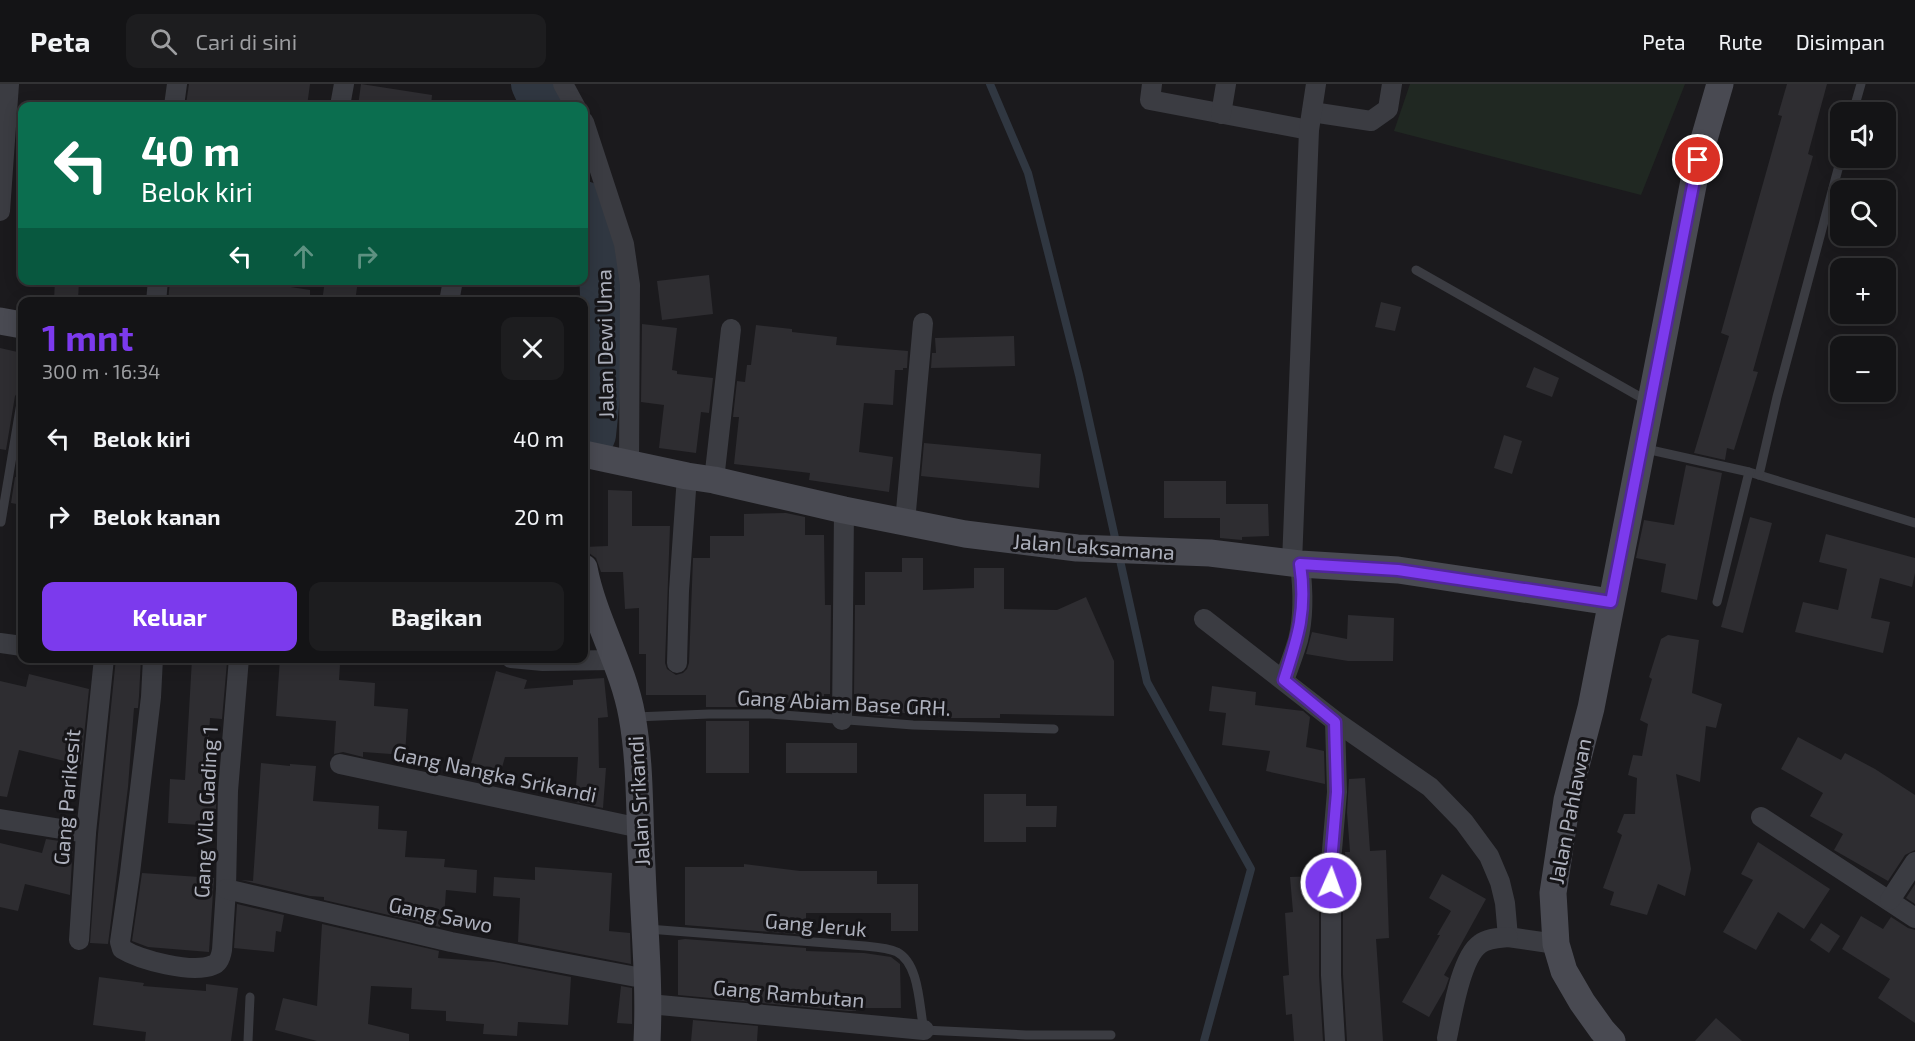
<!DOCTYPE html>
<html lang="id">
<head>
<meta charset="utf-8">
<style>
  :root { --surface:#141416; --page:#1d1d1f; --text:#f1f3f6; --muted:#9d9ea1; --line:#333335; --accent:#7c3aed }
  body { margin:0; font-family:"Exo 2",sans-serif; background:var(--page); color:var(--text); height:100vh; display:flex; flex-direction:column; font-size:22px; white-space:nowrap }
  * { box-sizing:border-box; margin:0 }
  p { font-size:20px; color:var(--muted) }
  .icon { flex:none; width:33px; height:33px; fill:none; stroke:currentColor; stroke-width:2; stroke-linecap:round; stroke-linejoin:round }
  .map { position:relative; flex:1; overflow:hidden }
  .side { position:absolute; left:18px; top:213px; width:570px; height:366px; display:flex; flex-direction:column; background:var(--surface); border-radius:12px; box-shadow:0 3px 15px #0003,0 0 0 2px var(--line) }
  .side>* { flex:none }
  .top-card { position:absolute; left:18px; top:18px; width:570px; height:183px; border-radius:12px; box-shadow:0 3px 15px #0003,0 0 0 2px var(--line); background:#0b6e4f; color:#fff; overflow:hidden }
  .tools { position:absolute; left:1830px; top:18px; display:grid; gap:12px }
  .tools a { display:grid; place-items:center; width:66px; height:66px; border-radius:12px; background:var(--surface); box-shadow:0 3px 15px #0003,0 0 0 2px var(--line); font-size:30px }
  .pin { position:absolute; display:grid; place-items:center; width:51px; height:51px; color:#fff; margin:-26px; border:3px solid #fff; border-radius:50%; box-shadow:0 2px 6px #0007 }
  .me { position:absolute; width:66px; margin:-33px; rotate:2deg; stroke-linejoin:round; filter:drop-shadow(0 0 4px #0008) }
  .turn { display:flex; align-items:center; gap:21px; height:126px; padding:0 24px; font-size:27px }
  .turn .icon { width:78px; height:78px; stroke-width:2.5 }
  .turn b { display:block; font-size:42px; line-height:51px }
  .lanes { display:flex; align-items:center; height:57px; padding:0 24px; background:#0003; justify-content:center; gap:30px; direction:ltr }
  .lanes .off { opacity:.35 }
  .round { display:grid; place-items:center; flex:none; width:63px; height:63px; border-radius:12px; background:var(--page) }
  .headline { display:flex; align-items:center; justify-content:space-between; height:102px; padding:0 24px }
  h1 { font-size:36px; font-weight:700; line-height:45px; color:var(--accent) }
  .button { display:flex; gap:12px; margin-top:auto; padding:12px 24px }
  .button a { flex:1; height:69px; border-radius:12px; background:var(--accent); color:#fff; font-size:24px; font-weight:700; line-height:69px; text-align:center }
  .button a+a { background:var(--page); color:var(--text) }
  ul { padding:0; list-style:none }
  li { display:flex; align-items:center; gap:18px; height:78px; padding:0 24px }
  li div { flex:1 }
  li b { display:block; font-size:22px }
  li em { font-style:normal }
  header { display:flex; align-items:center; gap:36px; box-sizing:border-box; height:84px; padding:0 30px; background:var(--surface); border-bottom:2px solid var(--line) }
  header strong { font-size:28px }
  nav { display:flex; gap:33px; margin-inline-start:auto; font-size:21px }
  .search { width:420px; height:54px; background:var(--page); display:flex; align-items:center; gap:15px; box-sizing:border-box; padding:0 21px; border-radius:12px; color:var(--muted); font-size:22px }
  .map>svg:first-child { display:block }
  .green { fill:#202822 }
  .lines { fill:none; stroke-linecap:round; stroke-linejoin:round }
  .stream { stroke:#303741; stroke-width:8 }
  .river { stroke:#303741; stroke-width:44 }
  .building { fill:#2e2d31 }
  .lane { stroke:#3b3c42; stroke-width:9 }
  .street { stroke:#3b3c42; stroke-width:20 }
  .secondary { stroke:#494a52; stroke-width:27 }
  .route-casing { stroke:#51269a; stroke-width:15 }
  .route { stroke:#7c3aed; stroke-width:10 }
  .labels { text-anchor:middle; dominant-baseline:central; stroke-width:6; stroke-linejoin:round; paint-order:stroke }
  .street-label { font-size:21px; fill:#adb0bc; stroke:#161518 }
</style>
</head>
<body>
<header>
<strong>Peta</strong>
<div class="search"><svg class="icon" aria-label="search" viewBox="0 0 24 24"><circle cx="10" cy="10" r="6"/><path d="M15 15l6 6"/></svg>Cari di sini</div>
<nav><a>Peta</a><a>Rute</a><a>Disimpan</a></nav>
</header>
<div class="map">
<svg width="1915" height="957" viewBox="0 0 1915 957">
  <rect width="100%" height="100%" fill="#1b1a1d"/>
  <!-- green -->
  <polygon class="green" points="1410,0 1685,0 1641,111 1394,47"/>
  <g class="lines">
    <!-- stream -->
    <polyline class="stream" points="990,0 1028,89 1079,291 1147,598 1251,785 1204,957"/>
    <!-- river -->
    <g class="river">
      <polyline points="533,0 543,22"/>
      <path d="M584 119C588 130 594 142 596 153 608 219 601 286 594 351"/>
    </g>
  </g>
  <!-- building -->
  <g class="building">
    <polygon points="189,0 310,0 307,22 202,22 186,20"/>
    <polygon points="361,0 432,11 431,22 358,22"/>
    <polygon points="1787,0 1827,0 1808,70 1813,72 1753,287 1758,288 1734,366 1727,364 1725,376 1694,369 1729,252 1721,249 1782,32 1778,31"/>
    <polygon points="709,191 713,230 662,236 657,197"/>
    <polygon points="55,196 79,196 78,217 54,216"/>
    <polygon points="170,196 246,196 310,206 310,218 234,218 199,213 199,218 168,218"/>
    <polygon points="325,196 358,196 355,218 322,218"/>
    <polygon points="1381,218 1401,223 1395,247 1375,243"/>
    <polygon points="642,240 677,244 672,286 677,287 677,290 713,294 709,329 701,328 696,369 659,364 664,321 641,318"/>
    <polygon points="756,241 792,245 792,248 837,253 836,261 908,267 907,284 903,284 903,286 895,286 893,321 864,319 859,368 893,373 889,408 809,396 810,389 734,380 739,333 733,333 737,297 745,298 747,281 751,281"/>
    <polygon points="1014,252 1015,282 931,284 932,269 936,269 935,254"/>
    <polygon points="0,264 22,269 22,285 19,307 15,312 6,366 0,365"/>
    <polygon points="1534,283 1559,294 1552,313 1526,303"/>
    <polygon points="1504,351 1522,357 1512,390 1494,384"/>
    <polygon points="924,359 1041,370 1039,404 921,392"/>
    <polygon points="1686,381 1722,389 1697,516 1661,508 1666,480 1636,474 1644,436 1674,441"/>
    <polygon points="15,393 22,394 22,421 11,419"/>
    <polygon points="1164,397 1226,397 1226,420 1268,420 1269,452 1242,453 1242,456 1220,454 1220,434 1164,434"/>
    <polygon points="608,406 632,407 632,442 670,442 665,579 667,585 676,591 683,589 687,585 689,579 693,474 710,474 710,452 744,452 744,430 786,429 805,433 805,451 824,451 825,521 831,521 830,610 824,610 824,619 749,618 749,623 706,623 706,611 646,611 646,570 639,570 639,524 625,525 623,488 601,488 596,474 589,469 584,469 584,463 608,462"/>
    <polygon points="1750,433 1772,439 1743,549 1721,543"/>
    <polygon points="1826,450 1915,474 1915,489 1912,503 1880,494 1871,534 1890,538 1883,569 1795,548 1803,518 1838,526 1847,485 1819,478"/>
    <polygon points="902,474 923,474 923,506 974,504 974,484 1004,484 1004,525 1057,526 1086,513 1114,577 1114,632 1000,630 1000,634 939,634 939,629 899,629 899,633 868,631 869,610 854,610 855,521 865,521 865,488 902,488"/>
    <polygon points="1348,531 1394,534 1393,577 1348,577 1306,570 1312,548 1347,555"/>
    <polygon points="1668,551 1699,556 1692,609 1722,620 1716,644 1706,642 1700,698 1676,690 1691,785 1685,812 1658,800 1647,831 1610,821 1614,808 1603,804 1622,751 1617,748 1624,730 1635,730 1637,694 1628,691 1633,671 1642,672 1648,640 1640,636 1652,595 1649,593 1661,555"/>
    <polygon points="116,574 141,574 139,612 138,624 134,624 128,703 108,860 90,859 98,750"/>
    <polygon points="280,574 330,574 330,579 340,580 339,596 375,599 374,622 408,625 405,671 363,668 363,673 343,668 334,670 336,637 276,632"/>
    <polygon points="192,575 227,578 222,635 210,634 207,685 218,686 215,742 168,739 170,695 185,696"/>
    <polygon points="496,587 527,596 524,605 573,601 573,596 604,594 608,633 598,634 599,684 606,684 603,724 575,718 578,673 505,673 501,687 471,679"/>
    <polygon points="29,590 89,605 81,681 19,666 7,713 0,712 0,597 26,603"/>
    <polygon points="1212,602 1256,608 1255,621 1303,627 1310,633 1306,663 1324,667 1325,700 1266,687 1270,667 1222,661 1226,629 1209,627"/>
    <rect x="706" y="637" width="43" height="52"/>
    <polygon points="1798,653 1841,676 1845,669 1875,685 1915,711 1915,766 1905,771 1888,797 1834,766 1843,750 1810,732 1823,709 1781,685"/>
    <rect x="786" y="659" width="71" height="30"/>
    <polygon points="261,679 290,682 290,680 316,682 313,717 379,722 378,745 407,747 405,773 445,775 444,783 477,786 476,809 446,806 444,834 441,834 440,843 324,816 324,813 310,812 241,796 253,797"/>
    <polygon points="1365,694 1370,767 1386,766 1389,854 1376,855 1383,957 1347,957 1343,891 1343,791 1347,790 1345,768 1350,768 1347,728 1349,695"/>
    <polygon points="984,710 1026,710 1026,722 1057,722 1056,743 1026,743 1026,758 984,758"/>
    <polygon points="46,755 73,759 70,811 25,800 18,827 0,823 0,759 42,769"/>
    <polygon points="1758,758 1830,805 1804,845 1778,828 1756,866 1723,848 1753,796 1741,790"/>
    <polygon points="744,780 800,787 877,787 877,800 918,800 918,847 891,847 891,829 806,829 806,851 685,841 685,783 744,783"/>
    <polygon points="535,783 612,789 609,847 630,849 631,880 518,858 520,814 493,812 494,793 535,796"/>
    <polygon points="142,789 214,794 209,868 148,863 132,857"/>
    <polygon points="1442,790 1486,815 1444,891 1449,894 1445,905 1429,933 1402,918 1440,851 1437,851 1451,827 1429,814"/>
    <polygon points="1319,792 1319,891 1323,957 1294,957 1292,930 1286,931 1283,892 1289,891 1285,829 1293,828 1290,793"/>
    <polygon points="1915,800 1915,820 1906,814"/>
    <polygon points="237,820 284,831 281,848 276,847 274,868 234,864"/>
    <polygon points="1861,832 1883,845 1891,833 1908,844 1915,846 1915,939 1878,914 1890,895 1842,865"/>
    <polygon points="1821,839 1840,852 1829,869 1810,856"/>
    <polygon points="322,840 439,867 438,874 494,878 571,893 568,941 518,938 517,952 483,950 484,940 446,937 446,927 411,925 412,904 371,902 368,940 409,950 409,957 317,957 275,946 283,914 317,922"/>
    <polygon points="685,855 806,864 806,867 864,869 891,873 900,880 901,924 856,924 856,927 848,927 678,911 678,856"/>
    <polygon points="99,893 144,899 143,902 206,907 206,900 238,904 231,957 145,957 146,948 93,941"/>
    <polygon points="621,902 632,904 632,940 617,939"/>
    <polygon points="1716,934 1742,957 1695,957"/>
    <polygon points="693,936 758,942 757,957 691,957"/>
  </g>
  <g class="lines">
    <!-- lane -->
    <g class="lane">
      <polyline points="1853,28 1861,0"/>
      <polyline points="1416,186 1649,318"/>
      <polyline points="1646,365 1749,388 1915,439"/>
      <polyline points="1759,391 1777,313 1841,74"/>
      <polyline points="1,438 22,313"/>
      <polyline points="1717,518 1749,388"/>
      <polyline points="635,633 709,630 770,630 913,641 1054,645"/>
      <path d="M648 845 865 862C875 863 888 864 897 868 920 880 919 924 924 946L1026 951H1111"/>
      <polyline points="248,957 250,913"/>
    </g>
    <!-- street -->
    <g class="street">
      <polyline points="563,0 575,22"/>
      <polyline points="1152,0 1150,16 1309,46"/>
      <polyline points="174,22 177,0"/>
      <polyline points="340,22 344,0"/>
      <polyline points="1312,28 1371,37 1388,25 1392,0"/>
      <polyline points="1221,30 1226,0"/>
      <polyline points="584,38 624,160 630,201 629,380"/>
      <polyline points="0,127 9,0"/>
      <polyline points="156,218 158,196"/>
      <polyline points="449,218 453,196"/>
      <polyline points="714,396 731,245"/>
      <polyline points="905,438 923,239"/>
      <polyline points="1292,479 1309,46 1316,0"/>
      <polyline points="1204,535 1335,637 1430,703 1464,738 1489,772 1500,798 1505,819 1508,853 1556,860"/>
      <polyline points="0,559 22,562"/>
      <path d="M153 574 151 613 130 789 120 858 122 865C140 876 192 890 213 881 219 879 221 872 222 866L226 805 228 707 239 574"/>
      <polyline points="511,574 543,577 614,576"/>
      <polyline points="677,579 679,507 687,392"/>
      <path d="M1284 596C1289 583 1294 569 1298 556 1304 532 1303 504 1300 480"/>
      <polyline points="842,636 844,426"/>
      <polyline points="340,680 640,744"/>
      <polyline points="1761,733 1915,834"/>
      <polyline points="0,735 86,749"/>
      <polyline points="226,805 451,858 647,895"/>
      <polyline points="1890,816 1915,778"/>
      <polyline points="79,856 86,749 104,574"/>
      <polyline points="649,920 924,946"/>
      <path d="M1447 954C1452 931 1461 873 1480 860 1488 854 1499 854 1508 853"/>
      <polyline points="1335,957 1331,891 1331,778 1337,708 1335,637"/>
    </g>
    <!-- secondary -->
    <g class="secondary">
      <polyline points="0,237 22,241"/>
      <polyline points="584,370 687,392 714,396 844,426 965,450 1077,464 1210,469 1300,480 1398,486 1611,518"/>
      <path d="M584 484C594 536 623 581 632 632 641 682 639 733 642 783 644 841 650 899 647 957"/>
      <polyline points="1612,957 1602,946 1582,918 1564,887 1556,860 1553,809 1567,716 1591,624 1698,76 1720,0"/>
    </g>
  </g>
  <g class="lines">
    <defs>
      <path id="route" d="M1331 799V778L1337 708 1335 638 1284 596C1298 553 1307 526 1300 480L1398 486 1611 518 1698 76"/>
    </defs>
    <!-- route casing -->
    <use href="#route" class="route-casing"/>
    <!-- route -->
    <use href="#route" class="route"/>
  </g>
  <g class="labels">
    <!-- street labels -->
    <g class="street-label">
      <text transform="translate(604 260) rotate(-91)">Jalan Dewi Uma</text>
      <text transform="translate(1094 462) rotate(4)">Jalan Laksamana</text>
      <text transform="translate(844 618) rotate(3)">Gang Abiam Base GRH.</text>
      <text transform="translate(495 689) rotate(12)">Gang Nangka Srikandi</text>
      <text transform="translate(66 713) rotate(-85)">Gang Parikesit</text>
      <text transform="translate(638 717) rotate(-93)">Jalan Srikandi</text>
      <text transform="translate(1569 727) rotate(-79)">Jalan Pahlawan</text>
      <text transform="translate(205 728) rotate(-87)">Gang Vila Gading 1</text>
      <text transform="translate(441 830) rotate(12)">Gang Sawo</text>
      <text transform="translate(816 840) rotate(5)">Gang Jeruk</text>
      <text transform="translate(789 909) rotate(5)">Gang Rambutan</text>
    </g>
  </g>
</svg>
<div class="tools">
<a><svg class="icon" aria-label="sound" viewBox="0 0 24 24"><path d="M4 9h4l5-4v14l-5-4H4zM17 9q2 3 0 6"/></svg></a>
<a><svg class="icon" aria-label="search" viewBox="0 0 24 24"><circle cx="10" cy="10" r="6"/><path d="M15 15l6 6"/></svg></a>
<a>+</a>
<a>−</a>
</div>
<div class="pin" style="left:1698px;top:76px;background:#d93025"><svg class="icon" aria-label="arrive" viewBox="0 0 24 24"><path d="M6 21V4h12l-3 4 3 4H6"/></svg></div>
<svg class="me" style="left:1331px;top:799px" viewBox="-20 -20 40 40"><circle r="17" fill="#7c3aed" stroke="#fff" stroke-width="3"/><path d="M0-11L8 9 0 5-8 9z" fill="#fff"/></svg>
<div class="top-card">
<div class="turn"><svg class="icon" aria-label="left" viewBox="0 0 24 24"><path d="M17 20v-9H6M10 6l-5 5 5 5"/></svg><div><b>40 m</b>Belok kiri</div></div>
<div class="lanes"><svg class="icon" aria-label="left" viewBox="0 0 24 24"><path d="M17 20v-9H6M10 6l-5 5 5 5"/></svg><svg class="icon off" aria-label="ahead" viewBox="0 0 24 24"><path d="M12 20V5M6 11l6-6 6 6"/></svg><svg class="icon off" aria-label="right" viewBox="0 0 24 24"><path d="M7 20v-9h11M14 6l5 5-5 5"/></svg></div>
</div>
<section class="side">
<div class="headline"><div><h1>1 mnt</h1><p>300 m · 16:34</p></div><a class="round"><svg class="icon" aria-label="close" viewBox="0 0 24 24"><path d="M6 6l12 12M18 6L6 18"/></svg></a></div>
<ul>
<li><svg class="icon" aria-label="left" viewBox="0 0 24 24"><path d="M17 20v-9H6M10 6l-5 5 5 5"/></svg><div><b>Belok kiri</b></div><em>40 m</em></li>
<li><svg class="icon" aria-label="right" viewBox="0 0 24 24"><path d="M7 20v-9h11M14 6l5 5-5 5"/></svg><div><b>Belok kanan</b></div><em>20 m</em></li>
</ul>
<div class="button"><a>Keluar</a><a>Bagikan</a></div>
</section>
</div>
</body>
</html>
